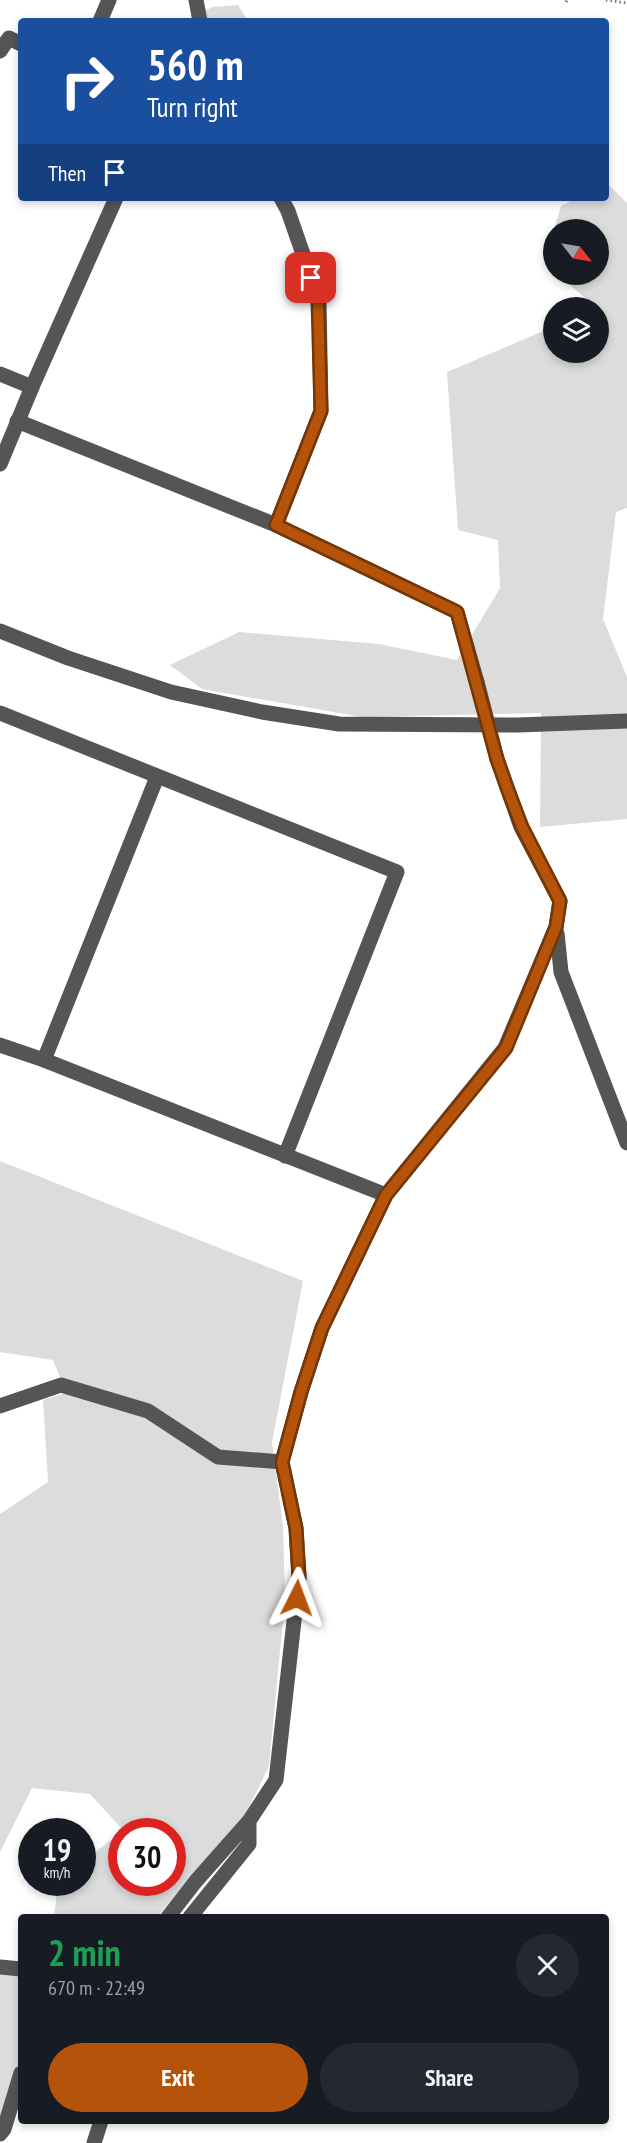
<!DOCTYPE html>
<html lang="en">
<head>
<meta charset="utf-8">
<style>
  :root { --surface:#171b24; --page:#242831; --text:#f1f3f6; --muted:#9ea1a6; --accent:#b45309 }
  body { margin:0; font-family:"PT Sans Narrow",sans-serif; background:var(--page); color:var(--text); height:100vh; display:flex; flex-direction:column; font-size:22px; white-space:nowrap }
  * { box-sizing:border-box; margin:0 }
  p { font-size:20px; color:var(--muted) }
  .icon { flex:none; width:33px; height:33px; fill:none; stroke:currentColor; stroke-width:2; stroke-linecap:round; stroke-linejoin:round }
  .map { position:relative; flex:1; overflow:hidden }
  .drawer { position:absolute; left:18px; top:1914px; width:591px; height:210px; display:flex; flex-direction:column; background:var(--surface); border-radius:6px; box-shadow:0 3px 9px #0003 }
  .drawer>* { flex:none }
  .top-card { position:absolute; left:18px; top:18px; width:591px; height:183px; border-radius:6px; box-shadow:0 3px 9px #0003; background:#1a4fa0; color:#fff; overflow:hidden }
  .needle { width:39px; rotate:121deg }
  .controls { position:absolute; left:543px; top:219px; display:grid; gap:12px }
  .controls a { display:grid; place-items:center; width:66px; height:66px; border-radius:50%; background:var(--surface); box-shadow:0 3px 9px #0003; font-size:30px }
  .speed { position:absolute; left:18px; top:1818px; display:flex; gap:12px; font-size:30px; font-weight:700; text-align:center }
  .speed>* { display:grid; place-content:center; width:78px; height:78px; border-radius:50%; background:var(--surface); box-shadow:0 3px 9px #0003; line-height:1 }
  .speed small { font-size:15px; font-weight:400 }
  .speed .limit { border:9px solid #d22; background:#fff; color:#111 }
  .pin { position:absolute; display:grid; place-items:center; width:51px; height:51px; color:#fff; margin:-26px; border-radius:12px; box-shadow:0 3px 9px #0006 }
  .me { position:absolute; width:66px; margin:-33px; rotate:3deg; stroke-linejoin:round; filter:drop-shadow(0 0 4px #0008) }
  .turn { display:flex; align-items:center; gap:21px; height:126px; padding:0 30px; font-size:27px }
  .turn .icon { width:78px; height:78px; stroke-width:2.5 }
  .turn b { display:block; font-size:42px; line-height:51px }
  .then { display:flex; align-items:center; height:57px; padding:0 30px; background:#0003; gap:12px; font-size:22px }
  .round { display:grid; place-items:center; flex:none; width:63px; height:63px; border-radius:32px; background:var(--page) }
  .summary { display:flex; align-items:center; justify-content:space-between; height:102px; padding:0 30px }
  h1 { font-size:36px; font-weight:600; line-height:45px; color:#1e9e55 }
  .button { display:flex; gap:12px; margin-top:auto; padding:12px 30px }
  .button a { flex:1; height:69px; border-radius:36px; background:var(--accent); color:#fff; font-size:24px; font-weight:600; line-height:69px; text-align:center }
  .button a+a { background:var(--page); color:var(--text) }
  .map>svg:first-child { display:block }
  .green { fill:#dcdcdc; fill-rule:evenodd }
  .lines { fill:none; stroke-linecap:round; stroke-linejoin:round }
  .path { stroke:#777; stroke-width:3; stroke-dasharray:1.5 3; stroke-linecap:butt }
  .minor { stroke:#555; stroke-width:15 }
  .minor-bridge { stroke:#555; stroke-width:15 }
  .route-casing { stroke:#753606; stroke-width:15 }
  .route { stroke:#b45309; stroke-width:10 }
</style>
</head>
<body>
<div class="map">
<svg width="627" height="2143" viewBox="0 0 627 2143">
  <rect width="100%" height="100%" fill="#fff"/>
  <!-- green -->
  <g class="green">
    <polygon points="238,5 248,21 187,21 212,7"/>
    <polygon points="608,184 627,203 627,508 616,512 603,619 627,677 627,819 540,827 541,713 362,717 202,689 170,665 239,632 379,644 457,660 500,588 498,540 458,530 447,372 553,327 554,352 598,352 598,308 595,307 559,275 598,274 598,230 554,230 561,206 577,198 606,198 606,185"/>
    <polygon points="554,230 554,269 553,269 544,260"/>
    <path d="M0 1161 303 1281 272 1442 283 1526 285 1598 269 1766 247 1811 157 1917H54L58 1883 82 1882 83 1862 123 1830 90 1794 32 1788 0 1852V1514L48 1482 43 1400 66 1393 53 1360 0 1352ZM122 1832H172V1882H122Z"/>
    <polygon points="0,1974 21,1975 21,2056 0,2119"/>
  </g>
  <g class="lines">
    <!-- path -->
    <g class="path">
      <polyline points="606,0 627,3"/>
      <polyline points="566,2 567,0"/>
    </g>
    <!-- minor -->
    <g class="minor">
      <polyline points="196,0 200,21"/>
      <polyline points="100,21 109,0"/>
      <polyline points="0,51 9,38 21,44"/>
      <polyline points="0,374 32,387"/>
      <polyline points="17,421 276,525 457,612 477,682"/>
      <polyline points="0,464 32,387 116,198"/>
      <polyline points="276,525 321,411 319,300 288,211 281,198"/>
      <polyline points="0,631 68,658 171,692 262,712 339,724 518,725 627,721"/>
      <polyline points="0,713 397,872 285,1156"/>
      <polyline points="557,933 561,972 627,1143"/>
      <polyline points="0,1045 44,1060 386,1195"/>
      <polyline points="44,1060 157,777"/>
      <polyline points="0,1406 61,1385 148,1411 218,1457 282,1462"/>
      <polyline points="168,1917 196,1881 249,1821"/>
      <polyline points="190,1917 249,1844 249,1821 276,1780 299,1577 296,1528 282,1462 301,1392 322,1328 386,1195 505,1048 556,927 560,901 521,827 497,759"/>
      <polyline points="0,1967 21,1969"/>
      <polyline points="0,2134 4,2129 21,2073"/>
      <polyline points="94,2143 101,2121"/>
    </g>
    <!-- minor-bridge -->
    <polyline class="minor-bridge" points="477,682 497,759"/>
  </g>
  <g class="lines">
    <defs>
      <polyline id="route" points="297,1598 299,1577 296,1528 282,1462 301,1392 322,1328 386,1195 506,1048 556,927 560,901 522,827 509,793 497,759 457,612 276,525 321,411 318,300 311,278"/>
    </defs>
    <!-- route casing -->
    <use href="#route" class="route-casing"/>
    <!-- route -->
    <use href="#route" class="route"/>
  </g>
</svg>
<div class="controls">
<a><svg class="needle" viewBox="-14 -14 28 28"><path d="M0-13l5 13h-10z" fill="#e53935"/><path d="M0 13l5-13h-10z" fill="#9ea1a6"/></svg></a>
<a><svg class="icon" aria-label="layers" viewBox="0 0 24 24"><path d="M12 4l9 5-9 5-9-5zM3 14l9 5 9-5"/></svg></a>
</div>
<div class="speed"><div>19<small>km/h</small></div><div class="limit">30</div></div>
<div class="pin" style="left:311px;top:278px;background:#d93025"><svg class="icon" aria-label="arrive" viewBox="0 0 24 24"><path d="M6 21V4h12l-3 4 3 4H6"/></svg></div>
<svg class="me" style="left:297px;top:1598px" viewBox="-20 -20 40 40"><path d="M0-17L14 15 0 8-14 15z" fill="#b45309" stroke="#fff" stroke-width="4"/></svg>
<div class="top-card">
<div class="turn"><svg class="icon" aria-label="right" viewBox="0 0 24 24"><path d="M7 20v-9h11M14 6l5 5-5 5"/></svg><div><b>560 m</b>Turn right</div></div>
<div class="then">Then<svg class="icon" aria-label="arrive" viewBox="0 0 24 24"><path d="M6 21V4h12l-3 4 3 4H6"/></svg></div>
</div>
<section class="drawer">
<div class="summary"><div><h1>2 min</h1><p>670 m · 22:49</p></div><a class="round"><svg class="icon" aria-label="close" viewBox="0 0 24 24"><path d="M6 6l12 12M18 6L6 18"/></svg></a></div>
<div class="button"><a>Exit</a><a>Share</a></div>
</section>
</div>
</body>
</html>
